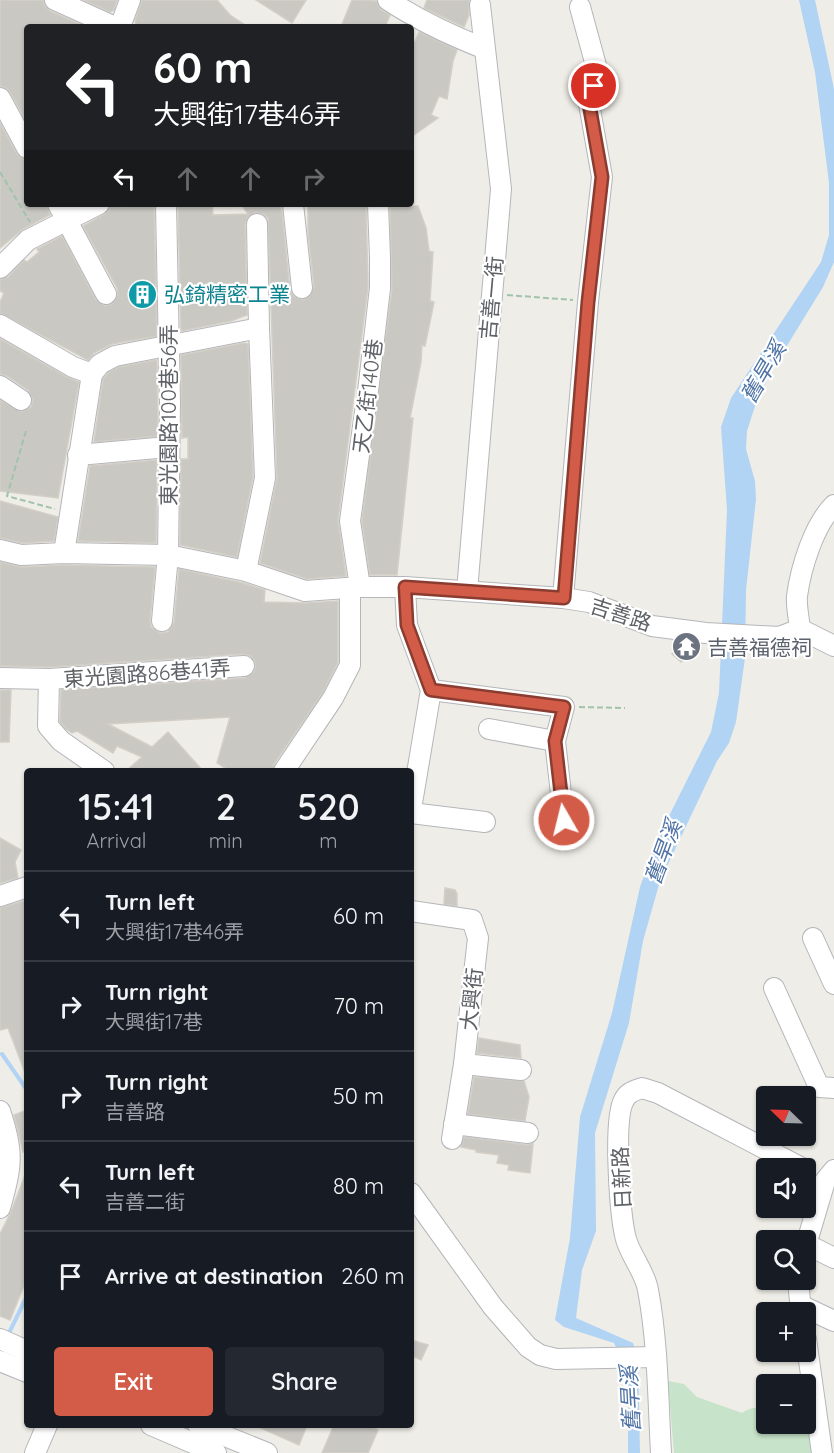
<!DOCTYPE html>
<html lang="en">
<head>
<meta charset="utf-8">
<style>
  :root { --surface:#171b24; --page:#242831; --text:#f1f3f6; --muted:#9ea1a6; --line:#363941; --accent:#d35c48 }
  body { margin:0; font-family:Quicksand,"Noto Sans TC",sans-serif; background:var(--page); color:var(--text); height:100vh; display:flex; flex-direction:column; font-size:22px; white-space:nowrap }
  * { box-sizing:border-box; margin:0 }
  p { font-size:20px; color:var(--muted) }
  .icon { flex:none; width:33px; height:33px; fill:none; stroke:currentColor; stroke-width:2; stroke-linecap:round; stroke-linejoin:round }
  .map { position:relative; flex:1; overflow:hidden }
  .drawer { position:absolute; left:24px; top:768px; width:390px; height:660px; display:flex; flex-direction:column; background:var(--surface); border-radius:6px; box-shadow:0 2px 4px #0004 }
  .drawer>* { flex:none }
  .hud { position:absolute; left:24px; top:24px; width:390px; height:183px; border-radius:6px; box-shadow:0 2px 4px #0004; background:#202124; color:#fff; overflow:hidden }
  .needle { width:39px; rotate:293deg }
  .tools { position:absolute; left:756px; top:1086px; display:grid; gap:12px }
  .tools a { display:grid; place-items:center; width:60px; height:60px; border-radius:6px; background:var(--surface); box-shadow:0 2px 4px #0004; font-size:30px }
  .pin { position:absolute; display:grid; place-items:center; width:51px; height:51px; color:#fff; margin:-26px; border:3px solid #fff; border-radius:50%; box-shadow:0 2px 6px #0007 }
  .me { position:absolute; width:66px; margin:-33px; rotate:352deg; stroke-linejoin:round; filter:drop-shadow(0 0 4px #0008) }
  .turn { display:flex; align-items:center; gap:21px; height:126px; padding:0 30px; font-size:27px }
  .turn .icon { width:78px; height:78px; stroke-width:2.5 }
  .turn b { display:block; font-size:42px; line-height:51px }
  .lanes { display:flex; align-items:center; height:57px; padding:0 30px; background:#0003; justify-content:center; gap:30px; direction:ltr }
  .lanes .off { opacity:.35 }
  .eta { display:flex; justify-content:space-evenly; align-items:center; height:102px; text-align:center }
  .eta b { font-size:36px; font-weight:600; line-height:42px }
  .action { display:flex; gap:12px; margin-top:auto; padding:12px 30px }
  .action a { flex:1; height:69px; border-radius:6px; background:var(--accent); color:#fff; font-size:24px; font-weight:600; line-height:69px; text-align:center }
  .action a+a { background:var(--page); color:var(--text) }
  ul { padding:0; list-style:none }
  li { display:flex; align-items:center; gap:18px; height:90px; padding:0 30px; border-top:2px solid var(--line) }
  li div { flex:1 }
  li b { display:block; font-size:22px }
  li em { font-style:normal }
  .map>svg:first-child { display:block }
  .green { fill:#c7e3c9 }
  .water { fill:#b1d3f4 }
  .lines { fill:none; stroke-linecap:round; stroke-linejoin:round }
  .stream { stroke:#b1d3f4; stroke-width:4 }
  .building { fill:#cac8c3; stroke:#d3cfc6; stroke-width:1.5 }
  .minor-casing { stroke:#b4b6ba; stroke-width:22 }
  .path { stroke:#a1c3ac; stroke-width:2; stroke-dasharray:6 3; stroke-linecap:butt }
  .minor { stroke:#fff; stroke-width:20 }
  .route-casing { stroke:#893c2f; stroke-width:15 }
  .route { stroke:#d35c48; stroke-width:10 }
  .labels { text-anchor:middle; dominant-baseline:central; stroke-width:4.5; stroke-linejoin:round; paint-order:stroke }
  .culture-label { font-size:21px; fill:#0d838f; stroke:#fff; text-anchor:start }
  .street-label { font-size:21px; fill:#5e6165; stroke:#fff }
  .worship-label { font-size:21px; fill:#5b616d; stroke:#fff; text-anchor:start }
  .water-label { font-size:22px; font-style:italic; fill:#5074a5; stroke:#fff }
</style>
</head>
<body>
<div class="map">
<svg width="834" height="1453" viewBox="0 0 834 1453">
  <rect width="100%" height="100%" fill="#efede7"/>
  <!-- green -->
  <path class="green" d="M668 1381 684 1384 697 1397 742 1413C749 1408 758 1406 766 1410V1424H797L810 1429 813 1453H674Z"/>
  <!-- water -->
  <polygon class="water" points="799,0 815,0 834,89 834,262 823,287 772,370 756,403 747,431 746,449 755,481 756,499 746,590 745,658 736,722 729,743 717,761 660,881 643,941 629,1023 595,1133 596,1231 582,1270 576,1318 633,1343 638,1358 640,1453 628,1453 628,1372 614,1343 564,1327 555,1320 570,1238 580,1117 612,1013 640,887 656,842 711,732 719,693 727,510 721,427 731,398 821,262 829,235 829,183 815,72"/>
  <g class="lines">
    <!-- stream -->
    <g class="stream">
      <polyline points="2,1054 27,1090"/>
      <polyline points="8,1335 27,1296"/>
    </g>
  </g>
  <!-- building -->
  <g class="building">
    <polygon points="0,0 43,0 45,6 50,11 84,26 27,27 27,123 10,92 6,88 0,86"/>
    <polygon points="84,0 117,0 114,10 110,12"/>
    <polygon points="142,0 217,0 230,15 248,27 137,27 135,21"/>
    <polygon points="256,0 306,0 292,23"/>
    <polygon points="352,0 376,1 381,10 390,15 385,27 341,27"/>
    <polygon points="427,0 469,0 469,15 464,27 424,8"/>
    <polygon points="419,32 457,50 453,61 447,99 439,96 431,115 438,118 411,137 411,40 415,42"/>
    <polygon points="0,123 17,154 21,158 27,160 27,204 46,204 50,215 23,229 0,248"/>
    <polygon points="111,204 124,204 124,207 139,204 154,204 157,336 112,344 94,353 88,360 0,313 0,302 4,293 0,291 0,280 8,277 24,260 27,262 39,252 37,249 62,236 96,300 105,306 112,304 118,295 117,288 83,226 105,214 109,210"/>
    <polygon points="178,204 212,204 213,215 248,214 241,204 279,204 282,213 290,290 293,296 303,300 309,297 314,287 308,231 308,204 366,204 368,287 338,520 346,576 307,579 260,563 277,478 268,218 263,214 256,212 247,218 245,224 247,315 231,321 181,331"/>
    <polygon points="418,206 426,228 429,251 433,252 430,301 434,302 425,346 422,345 421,362 410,418 413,418 397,575 370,575 362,521 392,289 390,207"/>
    <polygon points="0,339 67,377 79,382 58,498 0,491 0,400 21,412 31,407 33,400 28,390 7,376 0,374"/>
    <polygon points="244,343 248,344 253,477 237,557 180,545 181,459 188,459 188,437 182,438 181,355"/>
    <polygon points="157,360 158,436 94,442 103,379 108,373 119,367"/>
    <polygon points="157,460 156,543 78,541 90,466"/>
    <polygon points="0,501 58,517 54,541 22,543 0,538"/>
    <polygon points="0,562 21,567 64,565 155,567 150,621 151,627 160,633 168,632 174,623 179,569 243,583 265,590 264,602 306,603 338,601 338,662 323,692 274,764 272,771 230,771 217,763 230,717 108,724 152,747 168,732 203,771 126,771 142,757 117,746 113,753 77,731 72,733 66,729 60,722 61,690 245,678 254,672 256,666 254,660 250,656 243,654 49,667 0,666"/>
    <polygon points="681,642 697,644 681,662 672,654"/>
    <polygon points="0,690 11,690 9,742 0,742"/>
    <polygon points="0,838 21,850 15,862 18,878 0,883"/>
    <polygon points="445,888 455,890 457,894 457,906 444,904"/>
    <polygon points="27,900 27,1075 26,1075 8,1028 0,1030 0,908"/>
    <polygon points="479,1038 520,1045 521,1058 477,1053"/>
    <polygon points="474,1077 524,1081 529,1097 525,1121 468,1114"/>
    <polygon points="27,1110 27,1151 23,1152 14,1115"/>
    <polygon points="464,1137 527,1145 533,1144 530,1173 508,1170 509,1165 497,1163 499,1155 476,1152 476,1150 461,1147"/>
    <polygon points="27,1170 27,1278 10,1320 0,1316 0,1234 11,1212"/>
    <polygon points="411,1340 428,1345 421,1360 411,1355"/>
    <polygon points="254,1425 307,1425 299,1445"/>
    <polygon points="334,1425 366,1425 378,1430 368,1453 322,1453"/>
  </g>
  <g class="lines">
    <defs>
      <g id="minor">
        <polyline points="55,0 115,27"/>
        <path d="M388 0C418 20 450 35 483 48"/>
        <polyline points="120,27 130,0"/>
        <polyline points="0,98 27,148"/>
        <polyline points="58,204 106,294"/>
        <polyline points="293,204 302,288"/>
        <polyline points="0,268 28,240 99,204"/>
        <polyline points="0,325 73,367 92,374 100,364 115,356 259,328 257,224"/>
        <polyline points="0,386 21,400"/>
        <polyline points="78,455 168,447"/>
        <polyline points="0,550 21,555 64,553 168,555 246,571 305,591 360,587 405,587 563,598 589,602 652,626 706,633 779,637 800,629"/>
        <polyline points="64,553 92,374"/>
        <polyline points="246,571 265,478 259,328"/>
        <polyline points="360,587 350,521 369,383 380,288 380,257 378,204"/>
        <polyline points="405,587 407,625 431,690 411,809"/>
        <polyline points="467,591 501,189 480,5"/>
        <polyline points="563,598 588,302 602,177 588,98 598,73 580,7"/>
        <polyline points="162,621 168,555 170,402 166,204"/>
        <path d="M800 629C799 618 796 606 797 596 801 567 814 525 834 505"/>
        <polyline points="800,629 834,646"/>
        <polyline points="0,678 49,679 244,666"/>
        <polyline points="49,679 48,726 61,741 104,771"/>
        <polyline points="431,690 564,707 555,741 564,820"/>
        <polyline points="489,729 555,741"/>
        <polyline points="284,771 333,698 350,665 350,588"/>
        <polyline points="411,813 485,822"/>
        <polyline points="0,896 27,887"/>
        <polyline points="411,911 472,920 478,938 464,1064 452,1139"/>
        <polyline points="813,938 834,984"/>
        <polyline points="774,988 819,1087 834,1088"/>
        <polyline points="464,1064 521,1070"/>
        <path d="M0 1111C14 1153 12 1165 0 1208"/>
        <polyline points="454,1124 528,1133"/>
        <polyline points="411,1193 493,1307 528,1347 540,1355 556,1359 656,1357"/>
        <polyline points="806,1244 834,1258"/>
        <polyline points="806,1245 825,1181 834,1170"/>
        <polyline points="798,1280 801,1312"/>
        <polyline points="800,1305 834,1321"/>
        <polyline points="0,1339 27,1351"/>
        <polyline points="806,1339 822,1453"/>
        <polyline points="0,1361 27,1372"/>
        <polyline points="151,1425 216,1453"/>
        <polyline points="198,1425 267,1453"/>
        <polyline points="35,1453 47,1425"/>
        <path d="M661 1453C658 1399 658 1343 648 1290 645 1271 628 1253 625 1235 620 1212 613 1119 624 1100 628 1092 634 1091 642 1088L658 1093 802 1168"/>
      </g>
    </defs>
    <!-- minor casing -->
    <use href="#minor" class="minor-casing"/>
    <!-- path -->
    <g class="path">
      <polyline points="0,172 30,222"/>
      <polyline points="507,295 573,300"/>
      <polyline points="26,431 7,496 55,509"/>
      <polyline points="579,707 625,708"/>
    </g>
    <!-- minor -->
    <use href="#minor" class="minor"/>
  </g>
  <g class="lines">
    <defs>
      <polyline id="route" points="564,820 555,741 564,707 431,690 407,625 405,587 564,598 588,302 602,177 588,98 594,86"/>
    </defs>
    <!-- route casing -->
    <use href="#route" class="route-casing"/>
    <!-- route -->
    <use href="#route" class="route"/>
  </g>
  <!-- icons -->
  <defs>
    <symbol id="building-disc" viewBox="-11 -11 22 22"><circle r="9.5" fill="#0f9aa8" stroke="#fff"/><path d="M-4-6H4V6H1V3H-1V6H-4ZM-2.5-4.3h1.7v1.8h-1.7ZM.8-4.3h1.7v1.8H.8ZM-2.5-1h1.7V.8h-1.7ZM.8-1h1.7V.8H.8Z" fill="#fff"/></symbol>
    <symbol id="temple-disc" viewBox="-11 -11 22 22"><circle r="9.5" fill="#6b7280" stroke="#fff"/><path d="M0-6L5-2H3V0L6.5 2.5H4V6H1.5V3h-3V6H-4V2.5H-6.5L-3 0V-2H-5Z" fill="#fff"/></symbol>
  </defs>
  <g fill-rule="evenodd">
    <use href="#building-disc" x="126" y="278" width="33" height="33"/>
    <use href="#temple-disc" x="670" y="630" width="33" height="33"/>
  </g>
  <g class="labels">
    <!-- culture labels -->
    <g class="culture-label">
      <text x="164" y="294">弘錡精密工業</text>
    </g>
    <!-- street labels -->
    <g class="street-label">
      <text transform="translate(491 298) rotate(-85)">吉善一街</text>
      <text transform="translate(367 396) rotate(-83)">天乙街140巷</text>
      <text transform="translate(168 415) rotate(-90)">東光園路100巷56弄</text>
      <text transform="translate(621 614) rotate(18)">吉善路</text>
      <text transform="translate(147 673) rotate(-4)">東光園路86巷41弄</text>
      <text transform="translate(471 999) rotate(-84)">大興街</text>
      <text transform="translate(621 1178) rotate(-93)">日新路</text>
    </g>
    <!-- worship labels -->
    <g class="worship-label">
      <text x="707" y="647">吉善福德祠</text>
    </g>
    <!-- water labels -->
    <g class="water-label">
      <text transform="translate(763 372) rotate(-60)">舊旱溪</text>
      <text transform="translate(663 852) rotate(-70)">舊旱溪</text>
      <text transform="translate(630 1399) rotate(-93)">舊旱溪</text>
    </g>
  </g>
</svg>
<div class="tools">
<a><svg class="needle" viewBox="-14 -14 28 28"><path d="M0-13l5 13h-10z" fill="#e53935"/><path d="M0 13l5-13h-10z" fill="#9ea1a6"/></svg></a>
<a><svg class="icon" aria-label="sound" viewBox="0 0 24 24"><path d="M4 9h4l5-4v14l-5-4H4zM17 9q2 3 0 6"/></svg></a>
<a><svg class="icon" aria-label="search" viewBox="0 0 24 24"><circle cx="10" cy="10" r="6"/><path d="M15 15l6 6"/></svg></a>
<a>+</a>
<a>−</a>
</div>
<div class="pin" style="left:594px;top:86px;background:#d93025"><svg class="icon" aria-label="arrive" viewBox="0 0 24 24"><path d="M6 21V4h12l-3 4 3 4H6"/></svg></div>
<svg class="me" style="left:564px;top:820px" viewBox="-20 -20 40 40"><circle r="17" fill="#d35c48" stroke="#fff" stroke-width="3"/><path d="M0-11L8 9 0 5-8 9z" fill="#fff"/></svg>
<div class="hud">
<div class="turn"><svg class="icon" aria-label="left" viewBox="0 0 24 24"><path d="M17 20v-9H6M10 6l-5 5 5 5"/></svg><div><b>60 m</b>大興街17巷46弄</div></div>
<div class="lanes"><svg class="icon" aria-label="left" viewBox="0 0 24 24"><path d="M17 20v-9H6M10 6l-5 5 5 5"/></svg><svg class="icon off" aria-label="ahead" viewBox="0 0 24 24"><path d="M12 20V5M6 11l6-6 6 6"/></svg><svg class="icon off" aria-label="ahead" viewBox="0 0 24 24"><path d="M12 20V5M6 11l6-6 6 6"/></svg><svg class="icon off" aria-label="right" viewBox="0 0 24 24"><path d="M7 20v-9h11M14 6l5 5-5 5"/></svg></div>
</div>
<section class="drawer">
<div class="eta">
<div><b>15:41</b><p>Arrival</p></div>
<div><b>2</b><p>min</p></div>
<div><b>520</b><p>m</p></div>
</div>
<ul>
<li><svg class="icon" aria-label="left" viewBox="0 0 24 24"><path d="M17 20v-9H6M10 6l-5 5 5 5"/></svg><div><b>Turn left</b><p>大興街17巷46弄</p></div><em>60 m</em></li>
<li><svg class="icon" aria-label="right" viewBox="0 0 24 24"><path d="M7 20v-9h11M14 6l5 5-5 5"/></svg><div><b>Turn right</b><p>大興街17巷</p></div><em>70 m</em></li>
<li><svg class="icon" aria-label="right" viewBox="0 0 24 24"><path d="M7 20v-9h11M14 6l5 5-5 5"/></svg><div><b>Turn right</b><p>吉善路</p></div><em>50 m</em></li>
<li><svg class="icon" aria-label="left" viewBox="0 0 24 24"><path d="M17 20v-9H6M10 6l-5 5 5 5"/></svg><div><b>Turn left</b><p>吉善二街</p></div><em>80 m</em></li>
<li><svg class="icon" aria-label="arrive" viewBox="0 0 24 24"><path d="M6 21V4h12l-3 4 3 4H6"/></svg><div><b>Arrive at destination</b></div><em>260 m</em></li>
</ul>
<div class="action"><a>Exit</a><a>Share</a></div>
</section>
</div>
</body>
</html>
